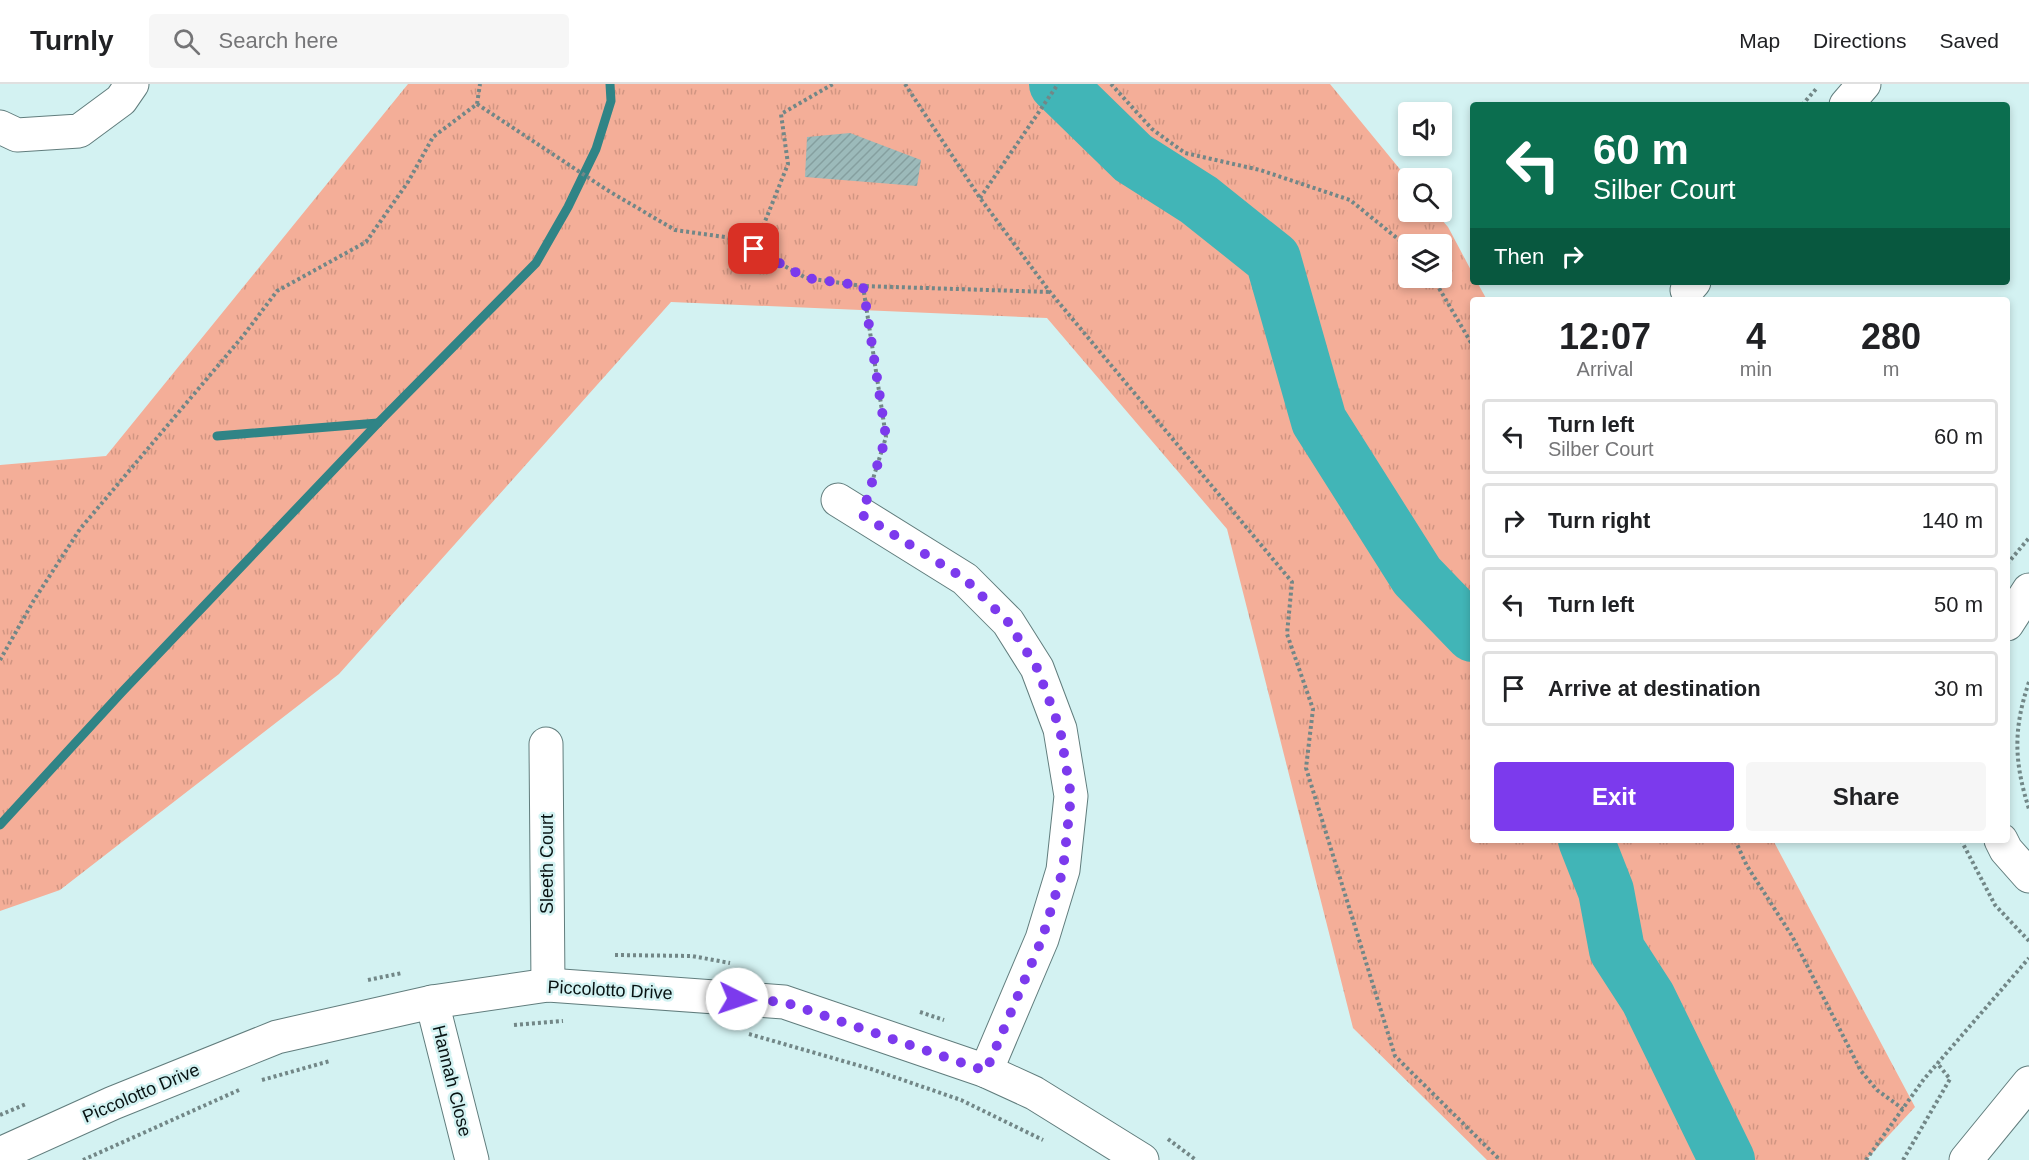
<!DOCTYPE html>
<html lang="en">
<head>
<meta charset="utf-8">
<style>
  :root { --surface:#fff; --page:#f6f6f6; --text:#202124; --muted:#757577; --line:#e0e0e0; --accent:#7c3aed }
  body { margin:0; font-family:Helvetica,sans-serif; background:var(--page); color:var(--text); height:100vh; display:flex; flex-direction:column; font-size:22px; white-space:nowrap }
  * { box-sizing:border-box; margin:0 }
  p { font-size:20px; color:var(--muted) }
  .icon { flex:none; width:33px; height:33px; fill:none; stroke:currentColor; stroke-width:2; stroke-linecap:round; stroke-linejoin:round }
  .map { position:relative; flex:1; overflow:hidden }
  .drawer { position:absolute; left:1470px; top:213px; width:540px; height:546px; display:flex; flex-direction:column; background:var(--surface); border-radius:6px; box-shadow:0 3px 9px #0003 }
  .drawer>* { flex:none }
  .top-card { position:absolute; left:1470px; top:18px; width:540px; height:183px; border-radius:6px; box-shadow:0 3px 9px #0003; background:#0b6e4f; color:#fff; overflow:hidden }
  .tools { position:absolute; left:1398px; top:18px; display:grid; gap:12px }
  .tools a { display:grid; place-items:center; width:54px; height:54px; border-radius:6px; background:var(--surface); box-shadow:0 3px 9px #0003; font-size:30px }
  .pin { position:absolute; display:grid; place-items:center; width:51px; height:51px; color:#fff; margin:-26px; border-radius:12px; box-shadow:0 3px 9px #0006 }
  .me { position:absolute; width:66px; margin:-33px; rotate:94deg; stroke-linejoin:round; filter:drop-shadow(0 0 4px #0008) }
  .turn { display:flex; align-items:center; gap:21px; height:126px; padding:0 24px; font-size:27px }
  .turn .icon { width:78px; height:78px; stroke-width:2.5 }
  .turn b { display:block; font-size:42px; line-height:51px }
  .then { display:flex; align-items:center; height:57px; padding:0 24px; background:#0003; gap:12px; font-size:22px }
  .eta { display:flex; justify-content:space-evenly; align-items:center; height:102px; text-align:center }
  .eta b { font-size:36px; font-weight:600; line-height:42px }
  .button { display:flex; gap:12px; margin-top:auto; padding:12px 24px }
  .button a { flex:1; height:69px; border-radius:6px; background:var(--accent); color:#fff; font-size:24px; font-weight:600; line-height:69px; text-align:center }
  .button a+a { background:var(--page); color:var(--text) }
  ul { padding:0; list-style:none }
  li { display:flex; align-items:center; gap:18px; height:75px; margin:0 12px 9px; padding:0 12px; border:3px solid var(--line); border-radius:6px }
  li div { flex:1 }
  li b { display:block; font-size:22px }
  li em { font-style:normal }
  header { display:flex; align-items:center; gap:36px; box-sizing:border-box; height:84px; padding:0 30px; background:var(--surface); border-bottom:2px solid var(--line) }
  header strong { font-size:28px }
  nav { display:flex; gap:33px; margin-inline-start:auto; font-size:21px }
  .search { width:420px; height:54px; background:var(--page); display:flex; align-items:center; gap:15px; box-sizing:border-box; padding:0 21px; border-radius:6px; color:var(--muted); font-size:22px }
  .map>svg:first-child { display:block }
  .park { fill:url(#park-tufts); fill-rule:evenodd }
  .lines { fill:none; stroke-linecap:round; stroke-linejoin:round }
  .stream { stroke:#308486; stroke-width:9 }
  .river { stroke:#41b5b7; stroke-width:56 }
  .building { fill:url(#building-hatch) }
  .minor-casing { stroke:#617d7d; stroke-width:35 }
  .path { stroke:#728787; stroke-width:4; stroke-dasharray:3 3; stroke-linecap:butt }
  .minor { stroke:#fff; stroke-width:33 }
  .route { stroke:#7c3aed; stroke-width:10; stroke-dasharray:0 18 }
  .labels { text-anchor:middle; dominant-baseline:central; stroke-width:5; stroke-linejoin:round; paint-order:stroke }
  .street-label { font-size:18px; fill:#081313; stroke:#d3f2f2 }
</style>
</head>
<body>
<header>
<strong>Turnly</strong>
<div class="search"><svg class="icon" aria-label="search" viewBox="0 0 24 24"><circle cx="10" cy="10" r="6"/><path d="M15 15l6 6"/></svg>Search here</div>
<nav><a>Map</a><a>Directions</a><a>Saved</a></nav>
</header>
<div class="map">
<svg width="2029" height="1076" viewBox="0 0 2029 1076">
  <defs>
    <pattern id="park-tufts" width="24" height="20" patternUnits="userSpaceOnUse" patternTransform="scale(1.5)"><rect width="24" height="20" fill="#f4ae98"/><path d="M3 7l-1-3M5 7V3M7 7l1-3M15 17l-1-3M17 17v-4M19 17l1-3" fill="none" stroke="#d09582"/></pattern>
    <pattern id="building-hatch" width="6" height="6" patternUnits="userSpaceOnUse" patternTransform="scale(1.5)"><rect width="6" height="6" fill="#9cbaba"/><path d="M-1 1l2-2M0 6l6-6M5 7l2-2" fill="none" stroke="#859f9f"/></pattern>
  </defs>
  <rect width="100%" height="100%" fill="#d3f2f2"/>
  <!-- park -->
  <path class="park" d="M408 0H1330L1408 95V128H1435L1448 143 1473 190V198H1477L1487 216H1473V756H1773L1915 1023 1866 1076H1487L1353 944 1227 445 1047 234 671 218 339 590 60 806 0 827V381L106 372ZM1408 160H1442V194H1408Z"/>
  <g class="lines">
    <!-- stream -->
    <g class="stream">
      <polyline points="217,352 378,339"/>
      <polyline points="0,741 122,608 378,339 536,179 568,123 596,65 611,17 610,0"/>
    </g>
    <!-- river -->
    <g class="river">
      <polyline points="1057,0 1133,74 1199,116 1273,175 1319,337 1417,492 1473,550"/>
      <polyline points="1586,756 1606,807 1617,866 1648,914 1727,1076"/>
    </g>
  </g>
  <!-- building -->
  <polygon class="building" points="850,49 921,76 917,102 805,93 807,53"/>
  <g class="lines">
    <defs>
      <g id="minor">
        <polyline points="1846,21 1864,0"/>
        <polyline points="0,43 17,51 79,47 121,16 132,0"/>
        <polyline points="1687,206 1694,198"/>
        <polyline points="838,416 965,495 1008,538 1037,584 1060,645 1071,712 1063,786 1042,855 986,987"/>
        <polyline points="2007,540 2029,506"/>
        <polyline points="546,660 548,901"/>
        <polyline points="2001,756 2006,766 2029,792"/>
        <polyline points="432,918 472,1076"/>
        <polyline points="0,1070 113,1019 277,953 432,918 548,901 784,918 986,987 1034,1009 1142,1076"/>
        <polyline points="1966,1076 2029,999"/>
      </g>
    </defs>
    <!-- minor casing -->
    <use href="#minor" class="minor-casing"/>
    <!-- path -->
    <g class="path">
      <polyline points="905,0 980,114 1050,208 1292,498 1287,550 1313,625 1306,684 1395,972 1500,1076"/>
      <polyline points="1111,0 1152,45 1185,69 1260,86 1350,116 1408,163"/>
      <polyline points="477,20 607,106 675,146 739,155 754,165 788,80 781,30 833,0"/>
      <polyline points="1802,21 1816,5"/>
      <polyline points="980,114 1058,0"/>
      <polyline points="754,165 806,194 863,202 1050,208"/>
      <polyline points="1433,194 1473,262"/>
      <polyline points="863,202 886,353 872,398"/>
      <polyline points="2007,480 2029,454"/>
      <polyline points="0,576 34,516 80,445 243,252 277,207 366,158 408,98 433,53 477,20 480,0"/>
      <path d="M2029 598C2013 645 2014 678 2029 725"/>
      <polyline points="1735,756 1747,782 1792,852 1861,987 1877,1006 1903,1025"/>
      <polyline points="1961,756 1995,821 2029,857"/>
      <polyline points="615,871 692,872 730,879"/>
      <polyline points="368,896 402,889"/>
      <polyline points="920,928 944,936"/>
      <polyline points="514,941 563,937"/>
      <polyline points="749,950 871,985 961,1016 1043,1056"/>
      <polyline points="262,996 330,977"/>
      <polyline points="0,1031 26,1020"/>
      <polyline points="1168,1055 1196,1076"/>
      <polyline points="83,1076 239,1006"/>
      <polyline points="1866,1076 1924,995 2029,874"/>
      <polyline points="1903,1076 1950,995 1937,979"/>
    </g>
    <!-- minor -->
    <use href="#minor" class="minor"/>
  </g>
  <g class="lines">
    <!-- route -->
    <polyline class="route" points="737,915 784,918 986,987 1042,855 1063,786 1071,712 1060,645 1037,584 1008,538 965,495 862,431 886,353 863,202 806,194 754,165"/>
  </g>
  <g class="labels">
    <!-- street labels -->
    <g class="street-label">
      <text transform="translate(547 780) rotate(-90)">Sleeth Court</text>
      <text transform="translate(610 906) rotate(3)">Piccolotto Drive</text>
      <text transform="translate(452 997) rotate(76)">Hannah Close</text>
      <text transform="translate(141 1009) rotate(-23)">Piccolotto Drive</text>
    </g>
  </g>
</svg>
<div class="tools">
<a><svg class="icon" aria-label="sound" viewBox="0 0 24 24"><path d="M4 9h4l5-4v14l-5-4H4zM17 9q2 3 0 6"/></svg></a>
<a><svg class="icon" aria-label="search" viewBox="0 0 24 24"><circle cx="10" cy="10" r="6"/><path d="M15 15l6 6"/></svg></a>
<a><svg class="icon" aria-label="layers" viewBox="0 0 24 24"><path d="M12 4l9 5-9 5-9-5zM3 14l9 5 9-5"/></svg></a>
</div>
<div class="pin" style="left:754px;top:165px;background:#d93025"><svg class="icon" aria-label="arrive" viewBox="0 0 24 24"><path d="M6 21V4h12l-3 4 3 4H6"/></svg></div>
<svg class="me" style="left:737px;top:915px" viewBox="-20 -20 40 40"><circle r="19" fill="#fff"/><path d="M0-13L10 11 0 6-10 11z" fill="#7c3aed"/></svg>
<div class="top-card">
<div class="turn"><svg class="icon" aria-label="left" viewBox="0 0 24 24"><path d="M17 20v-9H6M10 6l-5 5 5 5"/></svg><div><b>60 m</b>Silber Court</div></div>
<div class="then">Then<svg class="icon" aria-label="right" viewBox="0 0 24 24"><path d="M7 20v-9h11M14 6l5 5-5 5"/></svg></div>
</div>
<section class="drawer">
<div class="eta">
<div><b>12:07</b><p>Arrival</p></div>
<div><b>4</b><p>min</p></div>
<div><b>280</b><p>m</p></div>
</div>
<ul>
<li><svg class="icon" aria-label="left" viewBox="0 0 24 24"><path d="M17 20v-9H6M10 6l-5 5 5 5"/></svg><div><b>Turn left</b><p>Silber Court</p></div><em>60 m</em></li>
<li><svg class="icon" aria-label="right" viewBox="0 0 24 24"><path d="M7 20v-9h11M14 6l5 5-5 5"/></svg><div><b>Turn right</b></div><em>140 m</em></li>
<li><svg class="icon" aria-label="left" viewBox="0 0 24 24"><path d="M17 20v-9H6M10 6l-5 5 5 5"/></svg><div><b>Turn left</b></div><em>50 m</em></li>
<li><svg class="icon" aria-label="arrive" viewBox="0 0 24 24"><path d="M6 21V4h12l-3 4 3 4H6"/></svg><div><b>Arrive at destination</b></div><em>30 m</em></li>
</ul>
<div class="button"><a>Exit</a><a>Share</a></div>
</section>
</div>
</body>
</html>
